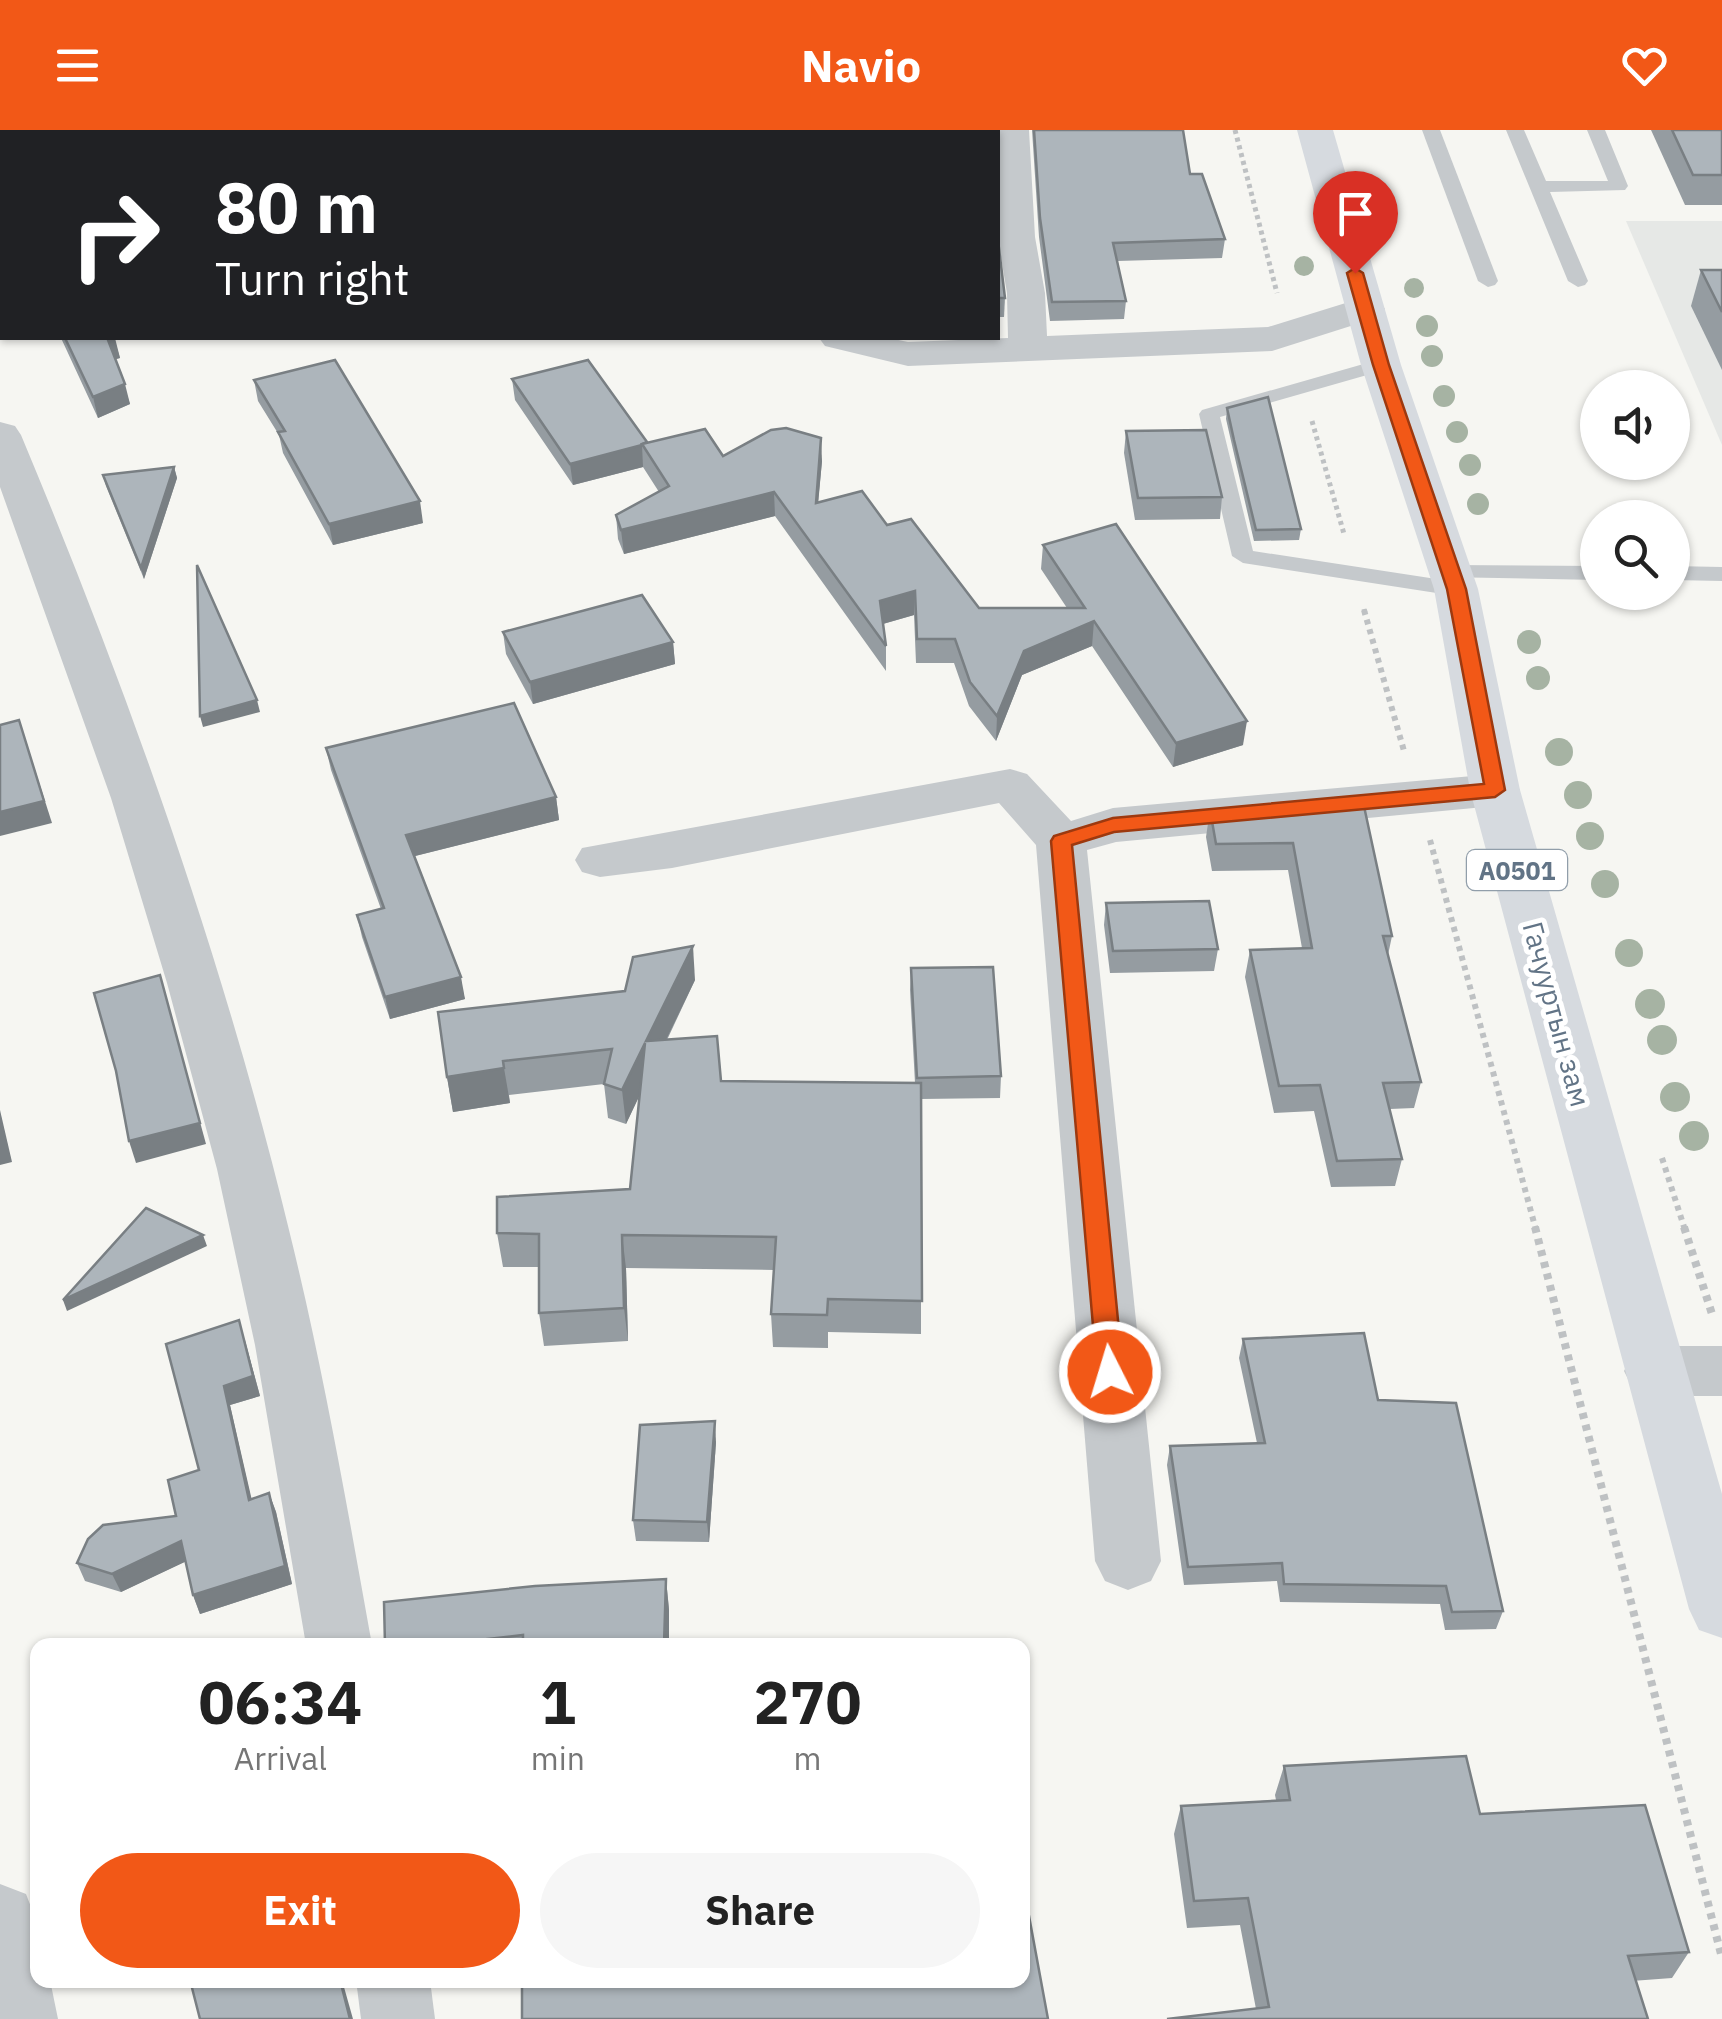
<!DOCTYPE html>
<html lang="en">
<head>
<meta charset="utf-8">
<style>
  :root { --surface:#fff; --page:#f6f6f6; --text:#222; --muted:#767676; --accent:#f25817 }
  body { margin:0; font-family:"IBM Plex Sans",sans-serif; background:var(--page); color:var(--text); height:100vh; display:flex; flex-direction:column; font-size:38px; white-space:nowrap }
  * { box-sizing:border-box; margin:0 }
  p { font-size:32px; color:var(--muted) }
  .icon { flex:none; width:55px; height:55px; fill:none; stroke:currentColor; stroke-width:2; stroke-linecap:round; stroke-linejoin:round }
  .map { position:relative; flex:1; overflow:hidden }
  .details { position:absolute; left:30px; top:1508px; width:1000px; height:350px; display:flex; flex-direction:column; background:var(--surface); border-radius:20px; box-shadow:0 2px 8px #0004 }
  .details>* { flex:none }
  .guide { position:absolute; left:0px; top:0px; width:1000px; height:210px; box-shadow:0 2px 8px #0004; background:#202124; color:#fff; overflow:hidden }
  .fabs { position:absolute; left:1580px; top:240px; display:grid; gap:20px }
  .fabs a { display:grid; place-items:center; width:110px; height:110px; border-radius:50%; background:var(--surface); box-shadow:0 2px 8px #0004; font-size:50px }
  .pin { position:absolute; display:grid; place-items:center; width:85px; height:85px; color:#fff; margin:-102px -42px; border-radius:50% 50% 50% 0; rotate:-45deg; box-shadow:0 0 10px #0007 }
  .pin .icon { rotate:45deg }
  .me { position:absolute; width:110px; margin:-55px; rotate:355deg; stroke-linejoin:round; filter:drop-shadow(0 0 8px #0008) }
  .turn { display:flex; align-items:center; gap:35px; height:210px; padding:0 50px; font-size:45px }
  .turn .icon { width:130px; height:130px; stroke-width:2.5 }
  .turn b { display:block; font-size:70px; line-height:85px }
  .eta { display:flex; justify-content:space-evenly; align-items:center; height:170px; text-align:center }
  .eta b { font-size:60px; font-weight:700; line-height:70px }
  .action { display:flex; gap:20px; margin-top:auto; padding:20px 50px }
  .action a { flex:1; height:115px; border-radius:60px; background:var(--accent); color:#fff; font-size:40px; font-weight:700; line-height:115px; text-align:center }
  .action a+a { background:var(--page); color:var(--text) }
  header { display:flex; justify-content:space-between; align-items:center; height:130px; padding:0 50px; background:var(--accent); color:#fff; font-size:45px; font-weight:700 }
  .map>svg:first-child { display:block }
  .built { fill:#e6e8e6 }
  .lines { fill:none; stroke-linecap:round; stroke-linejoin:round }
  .path-far2 { stroke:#bec1c3; stroke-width:5; stroke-dasharray:4 4; stroke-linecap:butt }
  .path-far1 { stroke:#bec1c3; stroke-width:6; stroke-dasharray:5 5; stroke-linecap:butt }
  .path { stroke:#bec1c3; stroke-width:8; stroke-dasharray:6 6; stroke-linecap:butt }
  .service { fill:#c5c9cc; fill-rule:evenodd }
  .minor { fill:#c5c9cc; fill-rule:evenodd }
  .trunk { fill:#d6dadf; fill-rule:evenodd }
  .tree { fill:#a6b3a3 }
  .wall { fill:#959ca1 }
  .shaded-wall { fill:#797f83 }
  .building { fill:#adb5bb; stroke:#797f83; stroke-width:2.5 }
  .route { fill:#f25817; stroke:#9d390f; stroke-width:2.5 }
  .labels { text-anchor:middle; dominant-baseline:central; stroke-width:10; stroke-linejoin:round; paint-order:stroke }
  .shield { fill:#fff; stroke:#919eaa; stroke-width:2.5 }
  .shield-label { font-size:25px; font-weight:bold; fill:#627486 }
  .street-label { font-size:28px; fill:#627486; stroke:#fff }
</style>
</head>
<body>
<header><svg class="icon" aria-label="menu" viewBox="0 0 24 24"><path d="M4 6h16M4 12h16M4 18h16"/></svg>Navio<svg class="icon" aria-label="heart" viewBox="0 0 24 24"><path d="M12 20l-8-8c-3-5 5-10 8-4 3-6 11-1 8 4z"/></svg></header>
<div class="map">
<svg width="1722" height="1889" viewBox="0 0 1722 1889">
  <rect width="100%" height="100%" fill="#f6f6f2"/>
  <!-- built -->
  <polygon class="built" points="1626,91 1722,91 1722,315"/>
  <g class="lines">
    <!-- path-far2 -->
    <g class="path-far2">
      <polyline points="1235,0 1277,163"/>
      <polyline points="1312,291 1344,404"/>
      <polyline points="1364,479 1365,483"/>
    </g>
    <!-- path-far1 -->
    <g class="path-far1">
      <polyline points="1364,480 1404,621"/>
      <polyline points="1430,710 1536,1100"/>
      <polyline points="1662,1028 1685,1100"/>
    </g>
    <!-- path -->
    <g class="path">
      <polyline points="1535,1097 1722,1828"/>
      <polyline points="1684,1097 1713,1187"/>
    </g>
    <!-- service -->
    <g class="service">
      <polygon points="1422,0 1440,0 1498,151 1495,155 1488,157 1478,151"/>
      <polygon points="1506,0 1524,0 1546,51 1608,51 1587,0 1605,0 1628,56 1625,60 1550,62 1588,151 1585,155 1578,157 1568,151"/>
      <polygon points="1381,229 1391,235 1388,239 1220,287 1253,421 1456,452 1464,454 1467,459 1464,464 1456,466 1243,433 1232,426 1199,284 1202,280"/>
      <polygon points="1450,435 1598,436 1598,450 1442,447 1439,442"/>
      <polygon points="1672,436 1722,437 1722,451 1672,450"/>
    </g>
    <!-- minor -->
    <g class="minor">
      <polygon points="270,0 306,0 307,2 272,2"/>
      <polygon points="654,0 690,0 690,2 655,2"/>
      <polygon points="993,0 1029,0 1035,107 1045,163 1047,206 1268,197 1365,167 1379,171 1385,179 1379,187 1272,221 908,236 825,216 819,208 889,208 908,212 1008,208 1007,163 998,109 998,2"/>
      <path d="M0 292 15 296 21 305C129 563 223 828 289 1100 323 1237 347 1376 372 1515H306L255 1215 217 1039 167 853 111 668 0 357Z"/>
      <polygon points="1010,639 1027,644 1071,691 1113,678 1495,644 1512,648 1520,660 1512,672 1495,676 1116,712 1087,720 1161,1431 1151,1451 1128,1460 1105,1451 1095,1431 1036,715 999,673 672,738 600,747 582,742 575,730 582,718"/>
      <polygon points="1655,1216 1722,1216 1722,1266 1655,1266 1633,1259 1624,1241 1633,1223"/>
      <polygon points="0,1754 26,1764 38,1795 38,1850 50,1850 58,1889 0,1889"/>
      <polygon points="356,1850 430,1850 435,1889 361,1889"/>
    </g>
    <!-- trunk -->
    <polygon class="trunk" points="1297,0 1333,0 1401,235 1478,459 1520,660 1722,1364 1722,1508 1699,1500 1689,1479 1470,660 1434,459 1361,235"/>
  </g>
  <!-- trees -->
  <g class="tree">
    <circle cx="1304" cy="136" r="10"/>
    <circle cx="1414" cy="158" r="10"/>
    <circle cx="1427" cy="196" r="11"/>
    <circle cx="1432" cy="226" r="11"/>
    <circle cx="1444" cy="266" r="11"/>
    <circle cx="1457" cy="302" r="11"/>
    <circle cx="1470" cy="335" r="11"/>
    <circle cx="1478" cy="374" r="11"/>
    <circle cx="1529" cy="512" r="12"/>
    <circle cx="1538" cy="548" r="12"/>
    <circle cx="1559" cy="622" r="14"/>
    <circle cx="1578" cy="665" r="14"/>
    <circle cx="1590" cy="706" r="14"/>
    <circle cx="1605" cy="754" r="14"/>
    <circle cx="1629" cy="823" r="14"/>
    <circle cx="1650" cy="874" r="15"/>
    <circle cx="1662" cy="910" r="15"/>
    <circle cx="1675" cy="967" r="15"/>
    <circle cx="1694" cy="1006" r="15"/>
  </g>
  <!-- wall -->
  <g class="wall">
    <polygon points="1032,0 1183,0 1190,44 1225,109 1222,128 1117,131 1126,171 1124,189 1050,191 1039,107"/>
    <polygon points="1651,0 1722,0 1722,75 1685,75"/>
    <polygon points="998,110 1005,168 1004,187 998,187"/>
    <polygon points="1701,140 1722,140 1722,240 1691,176"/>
    <polygon points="61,208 114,208 120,228 115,229 130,274 98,288"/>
    <polygon points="512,249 647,312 723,326 822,331 818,372 887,395 979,478 1067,478 1041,439 1043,415 1243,615 1173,637 1092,516 1022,545 996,611 969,576 954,533 916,533 914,485 883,494 886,516 886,541 775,386 624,424 618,409 616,385 659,362 643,337 573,355 515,270"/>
    <polygon points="254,250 423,393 333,415 283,323 279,305 258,271"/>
    <polygon points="1227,278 1301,399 1299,410 1254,411 1226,289"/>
    <polygon points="1126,301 1222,367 1220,389 1135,390 1124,323"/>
    <polygon points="174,337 177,348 144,449 106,356 103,345"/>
    <polygon points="503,502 673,512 675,534 533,574 506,524"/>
    <polygon points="326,618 556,667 559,690 415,726 465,869 390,889 362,807 357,785 381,779 331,640"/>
    <polygon points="1362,667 1392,806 1388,825 1421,952 1414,978 1390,979 1402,1029 1395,1056 1331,1057 1314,981 1274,983 1245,847 1250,820 1302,818 1288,740 1212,741 1206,707 1210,680"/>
    <polygon points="1106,773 1218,819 1214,841 1110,843 1104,795"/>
    <polygon points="911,838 1001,946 1000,968 921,969 921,1204 828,1202 828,1218 773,1217 771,1184 774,1140 626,1138 628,1211 544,1216 539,1183 539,1137 503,1137 497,1103 630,1059 639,966 626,994 608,988 604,954 509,965 510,973 453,982 447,947 625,861 695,850 667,910 721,951 915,953 910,860"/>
    <polygon points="1243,1209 1378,1270 1503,1481 1496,1499 1445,1500 1440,1474 1280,1472 1277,1451 1184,1455 1167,1335 1170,1316 1257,1313 1239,1228"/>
    <polygon points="245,1210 260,1266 230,1275 251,1369 269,1363 276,1382 292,1454 200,1484 193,1465 186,1431 121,1462 85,1451 77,1433 176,1386 199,1340"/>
    <polygon points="716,1312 709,1412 636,1411 633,1390"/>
    <polygon points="666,1449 669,1480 669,1515 385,1515"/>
    <polygon points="1284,1636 1480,1684 1689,1822 1672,1848 1256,1879 1240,1795 1187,1798 1174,1704 1181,1676 1276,1670 1275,1665"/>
  </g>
  <!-- shaded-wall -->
  <g class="shaded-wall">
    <polygon points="543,0 565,0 562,2 540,2"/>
    <polygon points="115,208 120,228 113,230 108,210"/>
    <polygon points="125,254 130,274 98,288 93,267"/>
    <polygon points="821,308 822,331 816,397 816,373"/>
    <polygon points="642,315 643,337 573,355 570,334"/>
    <polygon points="174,337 177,348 144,449 141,438"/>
    <polygon points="774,362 775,386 624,424 621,400"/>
    <polygon points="420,371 423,393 333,415 329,394"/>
    <polygon points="915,461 914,485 879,495 880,471"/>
    <polygon points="1094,491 1092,516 1022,545 996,611 997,586 1024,521"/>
    <polygon points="673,512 675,534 533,574 530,552"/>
    <polygon points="257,570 260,582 203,597 200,586"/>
    <polygon points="19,590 52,693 0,706 0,682"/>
    <polygon points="1247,591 1243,615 1173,637 1176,613"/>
    <polygon points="556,667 559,690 411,727 406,705"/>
    <polygon points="693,816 695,850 649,945 646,911"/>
    <polygon points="160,845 206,1014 136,1033 129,1011"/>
    <polygon points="461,847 465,869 390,889 385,867"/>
    <polygon points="645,913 648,948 626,994 622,960"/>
    <polygon points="504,938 510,973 453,982 447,947"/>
    <polygon points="0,980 12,1032 0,1035"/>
    <polygon points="203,1105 207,1116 67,1181 63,1170"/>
    <polygon points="622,1105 626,1138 628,1211 624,1178"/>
    <polygon points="239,1190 260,1266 230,1275 256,1388 249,1370 224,1256"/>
    <polygon points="715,1291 716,1312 709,1412 707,1392"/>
    <polygon points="269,1363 276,1382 292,1454 200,1484 193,1465"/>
    <polygon points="181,1411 189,1430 121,1462 112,1444"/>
    <polygon points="666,1449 669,1480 669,1515 664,1515"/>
    <polygon points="340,1850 342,1850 353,1889 350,1889"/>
  </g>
  <!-- building -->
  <g class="building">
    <polygon points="0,0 29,0 30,2 2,2 2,10 0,10"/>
    <polygon points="456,0 543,0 540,2 457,2"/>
    <polygon points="711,0 833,0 834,2 712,2"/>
    <rect x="853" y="0" width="142" height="2"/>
    <polygon points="1034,0 1183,0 1190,44 1202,44 1225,109 1113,113 1126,171 1052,172 1040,88"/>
    <polygon points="1672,0 1722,0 1722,45 1693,45"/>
    <polygon points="998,110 1005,168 998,168"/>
    <polygon points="1701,140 1722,140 1722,182"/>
    <polygon points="65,208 114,208 108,210 125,254 93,267"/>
    <polygon points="335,230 420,371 329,394 278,302 285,301 254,250"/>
    <polygon points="588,230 647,312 642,314 642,315 570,334 512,249"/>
    <polygon points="1268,267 1301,399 1256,400 1234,310 1227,278"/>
    <polygon points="786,298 821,308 816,373 862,361 887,395 911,389 979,478 1085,478 1043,415 1116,394 1247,591 1176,613 1094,491 1024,521 997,586 970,552 955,509 917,509 915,461 880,471 886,516 774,362 621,400 616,385 669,356 642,314 705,299 723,326 771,300"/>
    <polygon points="1206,300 1222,367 1138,368 1126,301"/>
    <polygon points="174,337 141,438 103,345"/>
    <polygon points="197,435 257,570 200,586"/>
    <polygon points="642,465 673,512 530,552 503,502"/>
    <polygon points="514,573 556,667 406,705 461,847 385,867 357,785 384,778 326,618"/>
    <polygon points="19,590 44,671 0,682 0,595"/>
    <polygon points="1362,667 1392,806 1383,806 1421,952 1383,953 1402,1029 1337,1031 1320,955 1279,956 1250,820 1312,818 1293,713 1216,714 1210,680"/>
    <polygon points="1209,771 1218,819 1113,821 1106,773"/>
    <polygon points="693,816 646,911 717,906 721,951 921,953 922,1171 828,1169 827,1185 771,1184 776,1107 622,1105 624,1178 539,1183 539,1104 497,1103 497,1067 630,1059 645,913 622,960 604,954 612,919 503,931 504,938 447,947 438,882 625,861 633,827"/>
    <polygon points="993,837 1001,946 917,948 911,838"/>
    <polygon points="160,845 200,993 129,1011 116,941 94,863"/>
    <polygon points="146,1078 203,1105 63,1170"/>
    <polygon points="239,1190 253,1246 224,1256 249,1370 269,1363 285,1436 193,1465 181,1411 112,1444 77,1433 88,1409 103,1395 176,1386 168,1350 199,1340 166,1214"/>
    <polygon points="1364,1203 1378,1270 1456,1273 1503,1481 1452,1482 1446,1456 1284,1454 1282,1433 1188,1437 1170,1316 1265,1313 1243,1209"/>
    <polygon points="715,1291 707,1392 633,1390 640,1295"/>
    <polygon points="666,1449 664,1515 523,1515 523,1505 434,1515 385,1515 384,1472 535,1456"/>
    <polygon points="1466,1626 1480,1684 1645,1675 1689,1822 1628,1826 1648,1889 1167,1889 1269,1877 1248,1768 1194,1771 1181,1676 1290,1670 1284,1636"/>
    <polygon points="1022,1748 1048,1889 522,1889 522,1850 1022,1850"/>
    <polygon points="190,1850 340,1850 350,1889 200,1889"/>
  </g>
  <!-- route -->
  <polygon class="route" points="1355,138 1363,143 1389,235 1466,459 1505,660 1495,667 1114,702 1072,715 1123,1242 1119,1249 1110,1252 1101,1249 1097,1242 1051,711 1054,706 1113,688 1484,654 1447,459 1373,235 1347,143"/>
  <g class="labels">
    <!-- shield labels -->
    <rect class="shield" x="1467" y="720" width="100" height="40" rx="8"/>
    <g class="shield-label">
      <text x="1517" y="740">A0501</text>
    </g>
    <!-- street labels -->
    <g class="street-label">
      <text transform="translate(1557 884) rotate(75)">Гачууртын зам</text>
    </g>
  </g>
</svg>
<div class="fabs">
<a><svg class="icon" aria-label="sound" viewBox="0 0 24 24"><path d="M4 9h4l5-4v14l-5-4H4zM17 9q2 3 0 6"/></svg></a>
<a><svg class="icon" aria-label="search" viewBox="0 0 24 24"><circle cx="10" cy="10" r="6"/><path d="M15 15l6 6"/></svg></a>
</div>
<div class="pin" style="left:1355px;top:143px;background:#d93025"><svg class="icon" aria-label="arrive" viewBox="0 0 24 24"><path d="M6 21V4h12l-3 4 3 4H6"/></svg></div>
<svg class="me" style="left:1110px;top:1242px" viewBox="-20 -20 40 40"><circle r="17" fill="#f25817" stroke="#fff" stroke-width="3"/><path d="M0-11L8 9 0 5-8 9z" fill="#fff"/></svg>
<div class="guide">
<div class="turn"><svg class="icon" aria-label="right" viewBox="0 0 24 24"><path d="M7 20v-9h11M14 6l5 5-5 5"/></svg><div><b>80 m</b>Turn right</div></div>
</div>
<section class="details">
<div class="eta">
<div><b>06:34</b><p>Arrival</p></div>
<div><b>1</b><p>min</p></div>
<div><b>270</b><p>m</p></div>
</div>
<div class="action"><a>Exit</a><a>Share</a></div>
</section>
</div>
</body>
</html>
